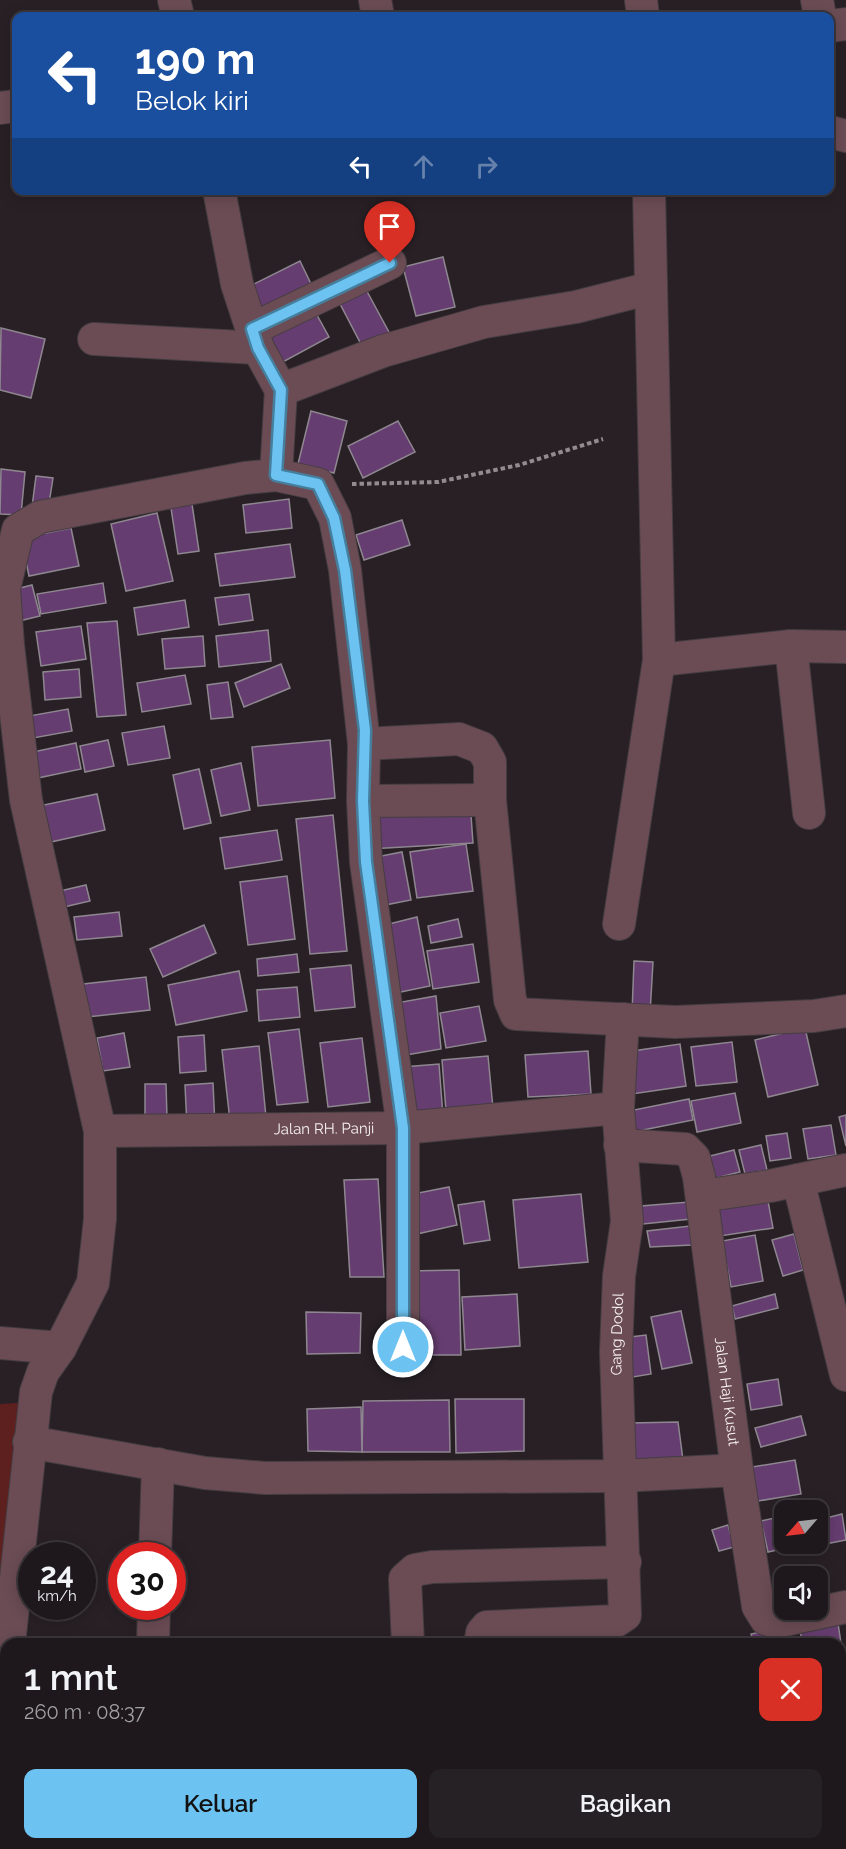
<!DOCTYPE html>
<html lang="id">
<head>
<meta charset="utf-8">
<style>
  :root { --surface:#1e181c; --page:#262125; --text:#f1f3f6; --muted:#a1a0a3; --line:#3c373b; --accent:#6cc3f2 }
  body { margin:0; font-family:Raleway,sans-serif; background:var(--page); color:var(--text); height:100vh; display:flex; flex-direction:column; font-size:22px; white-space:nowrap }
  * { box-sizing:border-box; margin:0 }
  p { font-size:20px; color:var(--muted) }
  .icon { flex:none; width:33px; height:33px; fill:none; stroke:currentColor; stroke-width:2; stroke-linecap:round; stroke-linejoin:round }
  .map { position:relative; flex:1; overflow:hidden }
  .panel { position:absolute; left:0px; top:1638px; width:846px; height:212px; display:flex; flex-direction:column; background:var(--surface); border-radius:18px 18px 0 0; box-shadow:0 3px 15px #0003,0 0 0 2px var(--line) }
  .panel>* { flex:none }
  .top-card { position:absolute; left:12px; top:12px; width:822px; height:183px; border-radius:12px; box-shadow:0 3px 15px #0003,0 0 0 2px var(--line); background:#1a4fa0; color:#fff; overflow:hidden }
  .needle { width:39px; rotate:242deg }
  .fabs { position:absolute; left:774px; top:1500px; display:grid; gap:12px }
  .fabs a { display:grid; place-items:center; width:54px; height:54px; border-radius:12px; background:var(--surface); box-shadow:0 3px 15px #0003,0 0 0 2px var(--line); font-size:30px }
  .speed { position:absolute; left:18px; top:1542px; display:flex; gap:12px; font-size:30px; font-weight:700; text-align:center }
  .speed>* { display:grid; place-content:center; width:78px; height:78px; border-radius:50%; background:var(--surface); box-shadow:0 3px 15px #0003,0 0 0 2px var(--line); line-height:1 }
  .speed small { font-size:15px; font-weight:400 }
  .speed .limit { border:9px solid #d22; background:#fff; color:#111 }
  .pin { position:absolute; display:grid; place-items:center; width:51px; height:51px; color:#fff; margin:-62px -26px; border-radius:50% 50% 50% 0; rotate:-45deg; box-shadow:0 0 6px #0007 }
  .pin .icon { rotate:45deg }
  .me { position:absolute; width:66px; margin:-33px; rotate:0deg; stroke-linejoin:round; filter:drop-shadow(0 0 4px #0008) }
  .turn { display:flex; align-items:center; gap:21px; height:126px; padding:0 24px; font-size:27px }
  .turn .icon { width:78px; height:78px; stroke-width:2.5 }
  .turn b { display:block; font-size:42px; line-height:51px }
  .lanes { display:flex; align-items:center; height:57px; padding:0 24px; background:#0003; justify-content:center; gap:30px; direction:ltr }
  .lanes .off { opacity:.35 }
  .round { display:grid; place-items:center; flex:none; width:63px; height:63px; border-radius:12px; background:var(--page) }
  .head { display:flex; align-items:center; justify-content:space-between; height:102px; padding:0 24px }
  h1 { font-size:36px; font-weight:600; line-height:45px }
  .action { display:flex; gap:12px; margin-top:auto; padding:12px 24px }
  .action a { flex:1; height:69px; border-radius:12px; background:var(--accent); color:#111; font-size:24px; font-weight:600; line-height:69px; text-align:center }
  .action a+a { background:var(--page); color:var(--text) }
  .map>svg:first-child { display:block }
  .green { fill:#5e1f1f }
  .building { fill:#663d70; stroke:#8e8790; stroke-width:1.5 }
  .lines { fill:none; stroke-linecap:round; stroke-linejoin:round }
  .minor-casing { stroke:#453d42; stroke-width:34 }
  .path { stroke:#928b90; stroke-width:4; stroke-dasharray:4.5 3; stroke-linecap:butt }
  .minor { stroke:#6b4c54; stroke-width:32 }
  .route-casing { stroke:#467f9d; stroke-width:15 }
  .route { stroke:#6cc3f2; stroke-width:10 }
  .labels { text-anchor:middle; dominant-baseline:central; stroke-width:6; stroke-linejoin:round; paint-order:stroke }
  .street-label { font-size:15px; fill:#f5eff3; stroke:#0f0b0d }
</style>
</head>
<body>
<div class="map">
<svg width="846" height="1849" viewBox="0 0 846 1849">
  <rect width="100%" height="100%" fill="#282025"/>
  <!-- green -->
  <polygon class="green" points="18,1403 0,1588 0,1404"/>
  <!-- building -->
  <g class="building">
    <polygon points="443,257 455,307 416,316 403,267"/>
    <polygon points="300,261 312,286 258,313 246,288"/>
    <polygon points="363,284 390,334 363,348 337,298"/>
    <polygon points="312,306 329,337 281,363 264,331"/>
    <polygon points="1,328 45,339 31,398 0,390"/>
    <polygon points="311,411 347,421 334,473 298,464"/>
    <polygon points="398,421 415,452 363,478 348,446"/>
    <polygon points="1,469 25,472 21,515 0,514"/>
    <polygon points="36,476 53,478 48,510 32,507"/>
    <polygon points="289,499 292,528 246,533 243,505"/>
    <polygon points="192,504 199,551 178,554 171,508"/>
    <polygon points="157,513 173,581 126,591 111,524"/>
    <polygon points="402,520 410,545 364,560 356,535"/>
    <polygon points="71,528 79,566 29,576 21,538"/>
    <polygon points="290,544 295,577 220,586 215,554"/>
    <polygon points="103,583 106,603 41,614 37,594"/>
    <polygon points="32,585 40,616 15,622 8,591"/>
    <polygon points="249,594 253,620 219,625 215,598"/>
    <polygon points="185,600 189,627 138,635 134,608"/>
    <polygon points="117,621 126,715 97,717 87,623"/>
    <polygon points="81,626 86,659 41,666 36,632"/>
    <polygon points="268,630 271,661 219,667 216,636"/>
    <polygon points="203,636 205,666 165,669 162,639"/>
    <polygon points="281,664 290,688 244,707 235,683"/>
    <polygon points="79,669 81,697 45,700 43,672"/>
    <polygon points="185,675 191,704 142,712 137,683"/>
    <polygon points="228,682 233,717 211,719 207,685"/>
    <polygon points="68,709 72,731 22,740 18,718"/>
    <polygon points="164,726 170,758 128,765 122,733"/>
    <polygon points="108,740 114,766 85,772 80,746"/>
    <polygon points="330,740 335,798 258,806 252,747"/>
    <polygon points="76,743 81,769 33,779 28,753"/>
    <polygon points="241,763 250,810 221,816 211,770"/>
    <polygon points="199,769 211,823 184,829 173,775"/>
    <polygon points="97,794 105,830 42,844 34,807"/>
    <polygon points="470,801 473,843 369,849 367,808"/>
    <polygon points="333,815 347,951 310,954 296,819"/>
    <polygon points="277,830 282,860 225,869 220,838"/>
    <polygon points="466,844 473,891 417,898 410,852"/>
    <polygon points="402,852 411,900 380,906 371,858"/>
    <polygon points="287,876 295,939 248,945 240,882"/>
    <polygon points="86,885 90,901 55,909 51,893"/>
    <polygon points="119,912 122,936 77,940 74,917"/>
    <polygon points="417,917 430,986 386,995 377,927"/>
    <polygon points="458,919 462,937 431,943 428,926"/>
    <polygon points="204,925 216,953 163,977 150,949"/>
    <polygon points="473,944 479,982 433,989 427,951"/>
    <polygon points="297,954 299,972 258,976 257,959"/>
    <polygon points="634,961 653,962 650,1014 632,1013"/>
    <polygon points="351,965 355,1007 315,1011 310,969"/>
    <polygon points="239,971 247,1011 176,1025 168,985"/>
    <polygon points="146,977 150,1010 78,1018 74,985"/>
    <polygon points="297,987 300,1017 259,1021 257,990"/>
    <polygon points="436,996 441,1049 400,1056 396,1003"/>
    <polygon points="479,1006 486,1041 446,1048 440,1013"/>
    <polygon points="805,1028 818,1085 768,1097 755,1040"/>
    <polygon points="299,1029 308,1102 277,1105 268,1033"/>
    <polygon points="124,1033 130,1067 103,1071 97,1038"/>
    <polygon points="204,1035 206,1071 180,1073 178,1037"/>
    <polygon points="362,1038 370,1102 328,1107 320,1043"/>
    <polygon points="732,1042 737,1082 696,1086 691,1047"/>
    <polygon points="680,1044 686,1086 632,1094 626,1052"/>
    <polygon points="259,1046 266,1117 230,1121 222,1050"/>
    <polygon points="588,1051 591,1094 528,1097 525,1055"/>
    <polygon points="488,1056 493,1108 446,1111 442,1060"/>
    <polygon points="439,1064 443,1116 406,1118 403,1067"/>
    <polygon points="213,1083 215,1126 187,1127 185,1085"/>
    <polygon points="145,1084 166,1084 167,1117 145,1117"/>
    <polygon points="735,1093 741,1123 697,1132 691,1101"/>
    <polygon points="689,1099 693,1120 628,1133 624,1112"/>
    <polygon points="846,1115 846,1146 839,1117"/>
    <polygon points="831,1125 836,1155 808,1159 803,1129"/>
    <polygon points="787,1133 791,1158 770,1161 766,1136"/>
    <polygon points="761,1145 767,1170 745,1174 739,1150"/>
    <polygon points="734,1150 740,1172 712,1179 706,1157"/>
    <polygon points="378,1179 384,1277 350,1277 344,1180"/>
    <polygon points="449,1187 457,1225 417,1234 408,1195"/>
    <polygon points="581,1194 588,1262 519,1268 513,1200"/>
    <polygon points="484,1201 490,1240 464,1244 458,1205"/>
    <polygon points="768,1201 773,1228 720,1236 715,1210"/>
    <polygon points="689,1202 691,1219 643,1224 641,1206"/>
    <polygon points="690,1226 692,1245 650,1247 647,1231"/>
    <polygon points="794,1234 803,1270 783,1276 772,1240"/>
    <polygon points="755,1235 763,1281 731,1287 722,1241"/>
    <polygon points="459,1270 461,1355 412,1355 407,1271"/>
    <polygon points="517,1294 520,1346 465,1350 462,1297"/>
    <polygon points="775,1294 778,1308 735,1319 732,1306"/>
    <polygon points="681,1311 692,1363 662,1369 651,1317"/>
    <polygon points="306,1312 361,1313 360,1353 307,1354"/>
    <polygon points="646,1335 651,1374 627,1378 622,1338"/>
    <polygon points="778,1379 782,1405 751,1410 747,1384"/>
    <polygon points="455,1399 524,1399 524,1451 456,1453"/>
    <polygon points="449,1400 450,1452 362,1452 363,1401"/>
    <polygon points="361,1407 362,1452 308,1451 307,1409"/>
    <polygon points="801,1416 806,1435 761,1447 755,1428"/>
    <polygon points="678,1422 683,1460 634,1460 630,1423"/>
    <polygon points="795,1460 801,1494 752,1502 746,1468"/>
    <polygon points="842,1514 846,1540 815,1546 815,1544 818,1544 818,1520"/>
    <polygon points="784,1516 784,1544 803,1544 768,1552 761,1521"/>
    <polygon points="728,1525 734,1547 719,1551 712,1530"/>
    <polygon points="838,1623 842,1650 840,1644 802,1644 800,1629"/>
    <polygon points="788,1626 792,1644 754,1644 751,1634"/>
    <polygon points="841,1676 846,1714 840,1715 840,1677"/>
  </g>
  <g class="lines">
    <defs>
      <g id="minor">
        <polyline points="174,0 178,16"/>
        <polyline points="375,0 378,16"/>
        <polyline points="641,0 643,16"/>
        <polyline points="817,0 820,16"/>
        <polyline points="830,26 846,24"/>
        <polyline points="0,108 16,106"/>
        <polyline points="830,132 846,136"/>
        <polyline points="252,329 390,263"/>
        <polyline points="94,339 258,348"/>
        <polyline points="281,390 383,351 484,322 576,307 651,288"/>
        <polyline points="276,475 318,484 335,518 345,570 364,744 459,739 482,748 490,762 490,800 510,1000 516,1014 675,1022 814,1016 846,1011"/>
        <polyline points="791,646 809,813"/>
        <polyline points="659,660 791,646 846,647"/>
        <polyline points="363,801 364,744"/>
        <polyline points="619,924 659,660 649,190"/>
        <path id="s1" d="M100 1131 403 1128 618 1108"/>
        <path id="s2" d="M620 1145 685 1149 694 1158 699 1177 737 1470 758 1606 766 1619 775 1622 846 1607"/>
        <polyline points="798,1180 846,1375"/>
        <polyline points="702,1196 770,1186 846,1170"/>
        <polyline points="0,1343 60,1348"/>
        <polyline points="403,1348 403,1128 366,862 363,801 490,800"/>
        <polyline points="29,1442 205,1473 265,1478 620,1476 737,1470"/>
        <polyline points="155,1556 158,1464"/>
        <polyline points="9,1644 36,1392 43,1372 60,1348 93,1283 100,1219 100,1131 26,800 8,645 4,589 18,530 40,517 245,478 276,475 281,390 258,348 237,284 219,190"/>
        <polyline points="153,1644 154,1606"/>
        <polyline points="408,1644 405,1579 415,1570 432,1567 625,1562"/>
        <path id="s3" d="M480 1644 482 1633 487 1627 616 1621 625 1615 616 1352 619 1276 627 1221 618 1108 623 1019"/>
        <polyline points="0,1733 6,1673"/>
        <polyline points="840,1747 846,1746"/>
        <polyline points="0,1792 6,1792"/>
        <polyline points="498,1844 498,1849"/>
      </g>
    </defs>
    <!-- minor casing -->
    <use href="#minor" class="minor-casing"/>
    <!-- path -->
    <polyline class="path" points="352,484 438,482 519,465 603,439"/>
    <!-- minor -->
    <use href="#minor" class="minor"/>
  </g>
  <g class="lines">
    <defs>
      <polyline id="route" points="390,263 252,329 258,348 281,390 276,475 318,484 334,518 345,570 365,730 363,801 366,862 403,1128 403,1347"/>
    </defs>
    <!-- route casing -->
    <use href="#route" class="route-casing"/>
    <!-- route -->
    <use href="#route" class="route"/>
  </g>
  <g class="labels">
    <!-- street labels -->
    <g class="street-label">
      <text stroke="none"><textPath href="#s1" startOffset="224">Jalan RH. Panji</textPath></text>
      <text stroke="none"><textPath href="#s3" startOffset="440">Gang Dodol</textPath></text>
      <text stroke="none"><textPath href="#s2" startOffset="314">Jalan Haji Kusut</textPath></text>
    </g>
  </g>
</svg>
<div class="fabs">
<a><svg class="needle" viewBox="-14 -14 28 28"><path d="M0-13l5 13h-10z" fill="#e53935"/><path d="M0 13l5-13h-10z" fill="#a1a0a3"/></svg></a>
<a><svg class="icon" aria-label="sound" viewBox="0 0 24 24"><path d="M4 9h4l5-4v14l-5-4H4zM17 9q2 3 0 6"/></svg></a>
</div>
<div class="speed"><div>24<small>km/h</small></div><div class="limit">30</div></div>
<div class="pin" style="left:390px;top:263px;background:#d93025"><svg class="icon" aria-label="arrive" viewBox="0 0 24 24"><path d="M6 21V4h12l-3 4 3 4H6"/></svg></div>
<svg class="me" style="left:403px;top:1347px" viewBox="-20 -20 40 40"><circle r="17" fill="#6cc3f2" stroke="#fff" stroke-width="3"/><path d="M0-11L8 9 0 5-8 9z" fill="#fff"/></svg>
<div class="top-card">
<div class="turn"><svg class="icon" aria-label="left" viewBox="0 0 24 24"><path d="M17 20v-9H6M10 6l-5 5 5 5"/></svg><div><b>190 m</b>Belok kiri</div></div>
<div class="lanes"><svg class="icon" aria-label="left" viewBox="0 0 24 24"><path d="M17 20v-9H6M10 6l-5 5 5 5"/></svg><svg class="icon off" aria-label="ahead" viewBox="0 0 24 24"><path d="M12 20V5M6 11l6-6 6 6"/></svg><svg class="icon off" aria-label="right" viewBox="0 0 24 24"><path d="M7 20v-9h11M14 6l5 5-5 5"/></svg></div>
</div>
<section class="panel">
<div class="head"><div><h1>1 mnt</h1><p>260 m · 08:37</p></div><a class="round" style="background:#d93025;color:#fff"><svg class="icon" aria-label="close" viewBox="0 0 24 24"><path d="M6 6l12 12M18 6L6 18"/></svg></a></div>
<div class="action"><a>Keluar</a><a>Bagikan</a></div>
</section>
</div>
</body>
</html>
